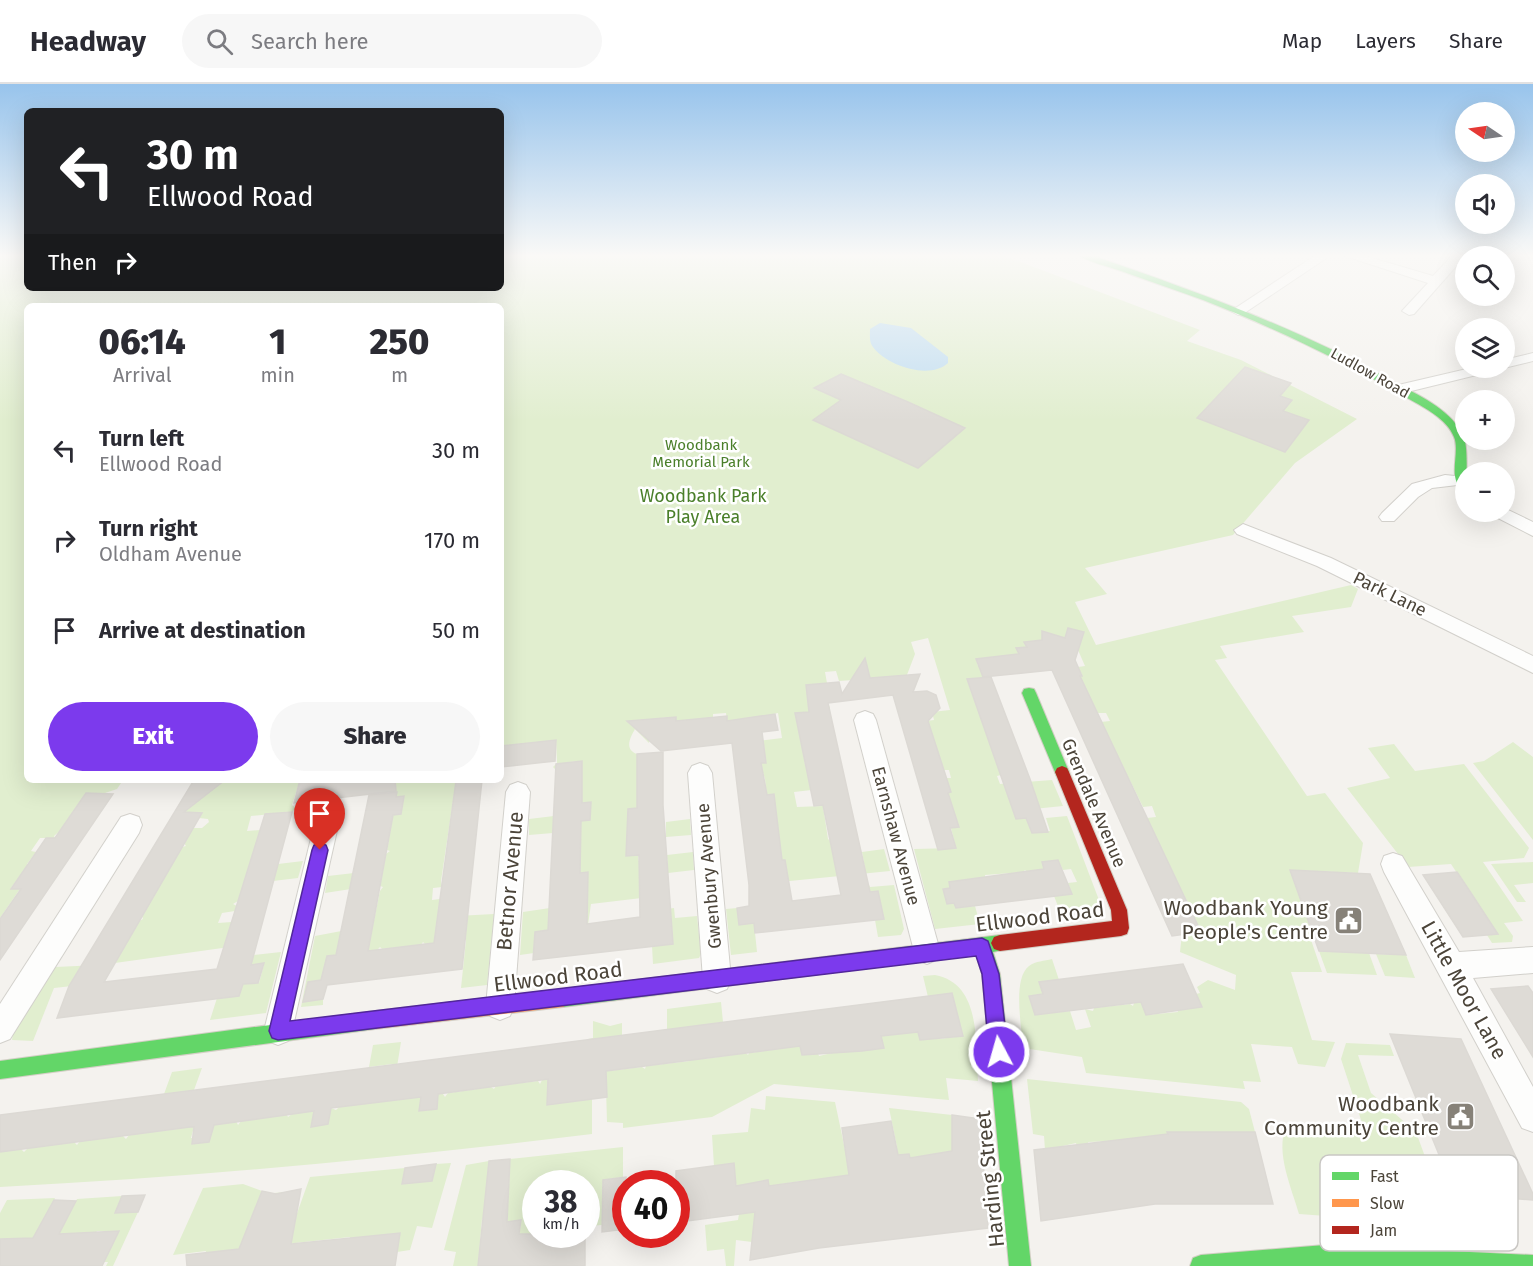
<!DOCTYPE html>
<html lang="en">
<head>
<meta charset="utf-8">
<style>
  :root { --surface:#fff; --page:#f7f7f7; --text:#2b2b33; --muted:#7c7c81; --line:#e1e1e2; --accent:#7c3aed }
  body { margin:0; font-family:"Fira Sans",sans-serif; background:var(--page); color:var(--text); height:100vh; display:flex; flex-direction:column; font-size:22px; white-space:nowrap }
  * { box-sizing:border-box; margin:0 }
  p { font-size:20px; color:var(--muted) }
  .icon { flex:none; width:33px; height:33px; fill:none; stroke:currentColor; stroke-width:2; stroke-linecap:round; stroke-linejoin:round }
  .map { position:relative; flex:1; overflow:hidden }
  .panel { position:absolute; left:24px; top:219px; width:480px; height:480px; display:flex; flex-direction:column; background:var(--surface); border-radius:9px; box-shadow:0 6px 24px #0002 }
  .panel>* { flex:none }
  .banner { position:absolute; left:24px; top:24px; width:480px; height:183px; border-radius:9px; box-shadow:0 6px 24px #0002; background:#202124; color:#fff; overflow:hidden }
  .needle { width:39px; rotate:283deg }
  .tools { position:absolute; left:1455px; top:18px; display:grid; gap:12px }
  .tools a { display:grid; place-items:center; width:60px; height:60px; border-radius:50%; background:var(--surface); box-shadow:0 6px 24px #0002; font-size:30px }
  .speed { position:absolute; left:522px; top:1086px; display:flex; gap:12px; font-size:30px; font-weight:700; text-align:center }
  .speed>* { display:grid; place-content:center; width:78px; height:78px; border-radius:50%; background:var(--surface); box-shadow:0 6px 24px #0002; line-height:1 }
  .speed small { font-size:15px; font-weight:400 }
  .speed .limit { border:9px solid #d22; background:#fff; color:#111 }
  .pin { position:absolute; display:grid; place-items:center; width:51px; height:51px; color:#fff; margin:-62px -26px; border-radius:50% 50% 50% 0; rotate:-45deg; box-shadow:0 0 6px #0007 }
  .pin .icon { rotate:45deg }
  .me { position:absolute; width:66px; margin:-33px; rotate:354deg; stroke-linejoin:round; filter:drop-shadow(0 0 4px #0008) }
  .turn { display:flex; align-items:center; gap:21px; height:126px; padding:0 24px; font-size:27px }
  .turn .icon { width:78px; height:78px; stroke-width:2.5 }
  .turn b { display:block; font-size:42px; line-height:51px }
  .then { display:flex; align-items:center; height:57px; padding:0 24px; background:#0003; gap:12px; font-size:22px }
  .eta { display:flex; justify-content:space-evenly; align-items:center; height:102px; text-align:center }
  .eta b { font-size:36px; font-weight:800; line-height:42px }
  .button { display:flex; gap:12px; margin-top:auto; padding:12px 24px }
  .button a { flex:1; height:69px; border-radius:36px; background:var(--accent); color:#fff; font-size:24px; font-weight:800; line-height:69px; text-align:center }
  .button a+a { background:var(--page); color:var(--text) }
  ul { padding:0; list-style:none }
  li { display:flex; align-items:center; gap:18px; height:90px; padding:0 24px }
  li div { flex:1 }
  li b { display:block; font-size:22px }
  li em { font-style:normal }
  header { display:flex; align-items:center; gap:36px; box-sizing:border-box; height:84px; padding:0 30px; background:var(--surface); border-bottom:2px solid var(--line) }
  header strong { font-size:28px }
  nav { display:flex; gap:33px; margin-inline-start:auto; font-size:21px }
  .search { width:420px; height:54px; background:var(--page); display:flex; align-items:center; gap:15px; box-sizing:border-box; padding:0 21px; border-radius:33px; color:var(--muted); font-size:22px }
  .map>svg:first-child { display:block }
  .green { fill:#e1eecf }
  .water { fill:#c0ddf1 }
  .building { fill:#dedbd6; stroke:#dcd9d4; stroke-width:1.5 }
  .lines { fill:none; stroke-linecap:round; stroke-linejoin:round }
  .street-casing { stroke:#d2d0cb; stroke-width:2 }
  .fast-casing { stroke:#d3cfc5; stroke-width:2 }
  .slow-casing { stroke:#d3cfc5; stroke-width:2 }
  .jam-casing { stroke:#d3cfc5; stroke-width:2 }
  .street { fill:#fdfdfc; fill-rule:evenodd }
  .fast { fill:#63d668; fill-rule:evenodd }
  .slow { fill:#ff974d; fill-rule:evenodd }
  .jam { fill:#b3261e; fill-rule:evenodd }
  .route { fill:#7c3aed; stroke:#51269a; stroke-width:1.5 }
  .labels { text-anchor:middle; dominant-baseline:central; stroke-width:5; stroke-linejoin:round; paint-order:stroke }
  .far-street-label { font-size:15px; fill:#4b4439; stroke:#fff }
  .far-park-label { font-size:15px; fill:#4a7f2a; stroke:#fff }
  .park-label { font-size:18px; fill:#4a7f2a; stroke:#fff }
  .street-label { font-size:18px; fill:#4b4439; stroke:#fff }
  .near-street-label { font-size:21px; fill:#4b4439; stroke:#fff }
  .near-poi-label { font-size:21px; fill:#4b4439; stroke:#fff; text-anchor:end }
  .key { fill:#fff; stroke:#c9c7c4; stroke-width:1.5 }
  .key-label { font-size:16px; fill:#4b4439 }
</style>
</head>
<body>
<header>
<strong>Headway</strong>
<div class="search"><svg class="icon" aria-label="search" viewBox="0 0 24 24"><circle cx="10" cy="10" r="6"/><path d="M15 15l6 6"/></svg>Search here</div>
<nav><a>Map</a><a>Layers</a><a>Share</a></nav>
</header>
<div class="map">
<svg width="1533" height="1182" viewBox="0 0 1533 1182">
  <rect width="100%" height="100%" fill="#f4f2ee"/>
  <!-- green -->
  <g class="green">
    <path d="M0 171H27V204H501V171H1002L1200 246 1187 257 1241 276 1357 335 1295 379 1233 451 1085 484 1107 510 1075 518 1096 561 1351 501 1358 505 1351 523 1292 532 1304 548 1220 562 1227 574 1215 576 1307 712 1325 709 1363 759 1358 789 1290 786 1314 853H1310L1322 888H1291L1312 956 1335 958 1325 983 1298 980 1292 963 1251 960 1261 998 1243 997 1245 1005 1086 989 1082 973 1023 964C1022 944 1012 895 1029 882 1036 877 1044 877 1052 875L1059 896 1043 910 1029 912 1035 931 1070 927 1076 946 1091 943 1085 925 1093 927 1094 924 1130 920 1133 922 1134 919 1141 918 1146 931 1178 928 1173 914 1182 925 1202 923 1196 910 1200 909 1197 903 1208 896 1235 906 1236 891 1180 868 1182 850 1201 847 1147 734 1156 733 1152 722 1143 723 1101 638 1110 637 1106 629H1097L1079 592 1082 591 1078 583 1085 582 1078 566 1084 549 1069 544 1065 554 1042 547V561L1039 556 1025 558 1027 563 1016 564 1019 571 976 575 978 582H985L988 594 993 599 967 596 1000 687 1001 691 997 692 1000 700 1052 696 1063 722 1013 727 1016 735 1033 733 1027 737 1032 749 1050 747 1046 734 1067 732 1099 816 1092 826 1061 830 1054 812 1072 810 1068 799 1077 798 1071 785 1063 786 1058 776 1042 778 1045 786 1027 788 1025 786 1023 788 985 791V793L949 798 950 804 943 805 947 820 954 819 956 824 975 822 980 840 935 845 914 765 956 764 951 744 958 743 948 709 951 708 946 694H951L949 686H941L929 646 931 644H928L926 637 934 636 932 628 950 626 928 554 911 558 915 570 905 596 894 612 890 601 870 594 867 583 853 596 839 597 836 587 825 588 827 599 807 601 830 623 829 626 805 629 813 670 804 671 805 681 820 705 794 708 797 723 823 722 828 755 865 785 862 768 884 765 890 787 749 801 748 797 788 792 785 776 775 777 772 753 779 752 778 742 770 743 765 695 760 679 766 678 764 666 757 657 782 654 778 629C760 632 745 640 727 639L726 629 713 630V641L689 644V636L678 637 676 645 675 633 661 634 649 648V659L635 645C630 654 624 665 637 670L638 739 626 772 639 771 638 774 650 813 591 820 588 841 535 848 534 869 520 871 523 828 550 824 588 788 580 789 581 730 591 718 582 719V677L569 678V685L556 686 553 683 557 679 556 656 501 662V222H27V696H123L117 705 102 710 54 752 55 754H40L31 767 36 768 27 780 37 781 28 794 19 793 11 804 20 805 0 834Z"/>
    <polygon points="1513,658 1533,673 1533,756 1473,679 1484,677"/>
    <polygon points="1394,660 1415,687 1464,680 1529,764 1524,774 1483,778 1523,837 1504,839 1513,852 1512,858 1492,859 1487,851 1497,849 1451,780 1408,783 1347,704 1390,694 1368,664"/>
    <polygon points="225,696 300,696 292,721 296,724 292,728 251,732 247,747 260,746 238,817 233,820 237,822 235,827 222,829 218,839 232,838 251,860 115,879 139,837 143,835 142,832 182,763 186,762 184,759 193,744 202,744 209,738 208,735 199,734 201,729 184,728"/>
    <polygon points="384,696 465,696 456,697 441,797 442,803 433,804 432,816 440,815 438,833 494,830 487,901 461,904 466,856 425,860 423,858 421,861 382,865 380,863 377,866 327,872 331,900 327,901 327,895 308,898 303,917 323,915 323,921 301,923 315,852 373,841 380,807 383,803 380,802 386,770 390,767 387,766 393,732 403,712 396,713 397,708 376,708 370,712 372,700"/>
    <polygon points="554,732 553,749 529,751 529,735"/>
    <polygon points="690,735 691,751 666,753 666,738"/>
    <polygon points="693,768 694,786 668,789 667,771"/>
    <polygon points="303,777 298,794 273,797 278,780"/>
    <polygon points="1533,778 1533,799 1514,801 1526,818 1517,818 1491,780"/>
    <polygon points="354,789 351,805 325,809 328,792"/>
    <polygon points="869,801 870,803 894,801 904,845 901,851 878,853 875,836 884,835 878,807 852,810 851,803"/>
    <polygon points="674,824 675,834 697,832 701,870 699,874 653,880 652,862 673,859 671,831 651,827"/>
    <polygon points="737,824 739,841 754,839 757,868 731,871 726,825"/>
    <polygon points="1319,867 1369,869 1377,891 1327,889"/>
    <polygon points="281,868 266,929 210,936 217,914 239,912 242,900 259,899 264,880 226,885 229,874"/>
    <polygon points="1376,870 1406,871 1415,894 1385,892"/>
    <polygon points="99,881 90,900 54,904 33,957 12,956 13,950 55,883"/>
    <path d="M935 891C982 900 975 959 978 997L946 994 949 1016 774 1000 712 1033 623 1044V1039L607 1038 606 1004 592 1006V1050C395 1074 198 1093 0 1103V1068L21 1065 24 1068 28 1064 74 1058 77 1061 80 1057 123 1052 126 1055 129 1051 177 1045 189 1007 164 1010 172 988 202 984 194 1006H201L190 1043H194L191 1054H193L192 1060 209 1058 214 1041 236 1037 238 1041 242 1036 287 1031 288 1033 292 1030 314 1027 311 1043 328 1040 331 1024 336 1026 339 1023 386 1016 392 980 369 983 373 961 401 958 396 989 399 1015 421 1013 420 1027 437 1025 438 1010H443L445 1013 448 1009 491 1003 494 1005 496 1002 538 997 540 1000 542 996 548 995 547 1021 587 990 588 955 593 954V937L610 942 622 939V952L599 988 642 983 645 985 646 982 690 977 688 943 667 946V925L721 918 723 938 702 941 704 975 746 969 748 971 749 969 800 962 802 971 818 969 819 972 832 969 831 958 862 967 883 964 875 922 936 945 939 955 963 952 952 910 928 913 923 892Z"/>
    <path d="M1346 959 1390 961 1394 972 1358 971 1371 1009 1416 1048 1450 1141 1299 1130C1292 1105 1275 1068 1286 1043L1296 1039 1364 1045 1341 975Z"/>
    <polygon points="1027,995 1241,1018 1249,1025 1255,1048 1229,1058 1226,1048 1180,1052 1178,1048 1168,1048 1174,1071 1150,1052 1136,1054 1136,1058 1116,1075 1111,1057 1088,1058 1094,1077 1082,1079 1076,1059 1045,1066 1044,1052 1033,1050"/>
    <polygon points="766,1012 835,1018 847,1075 897,1063 889,1024 952,1031 952,1049 981,1052 915,1100 909,1070 899,1071 805,1113 802,1097 781,1100 782,1115 770,1117 768,1097 758,1098 752,1158 736,1156 734,1182 726,1182 724,1165 707,1167 705,1141 738,1136 740,1124 733,1079 714,1082 712,1051 748,1048 751,1024 765,1026"/>
    <polygon points="623,1063 623,1093 603,1096 602,1141 588,1142 587,1147 586,1100 536,1100 536,1150 519,1157 521,1136 507,1138 506,1131 482,1135 478,1182 453,1182 456,1168 444,1166 466,1081 489,1077 487,1106 509,1102 510,1075"/>
    <polygon points="451,1079 432,1144 417,1142 410,1166 397,1168 399,1149 368,1153 346,1179 350,1153 222,1167 216,1182 201,1182 206,1167 173,1171 203,1104 243,1100 262,1107 250,1137 262,1138 274,1109 286,1108 279,1137 295,1135 310,1093 405,1084 402,1100 432,1097 436,1080"/>
    <polygon points="122,1112 115,1129 138,1128 113,1182 106,1182 108,1178 104,1178 112,1161 107,1161 114,1147 97,1147 90,1160 57,1182 59,1150 77,1115"/>
    <polygon points="55,1114 18,1182 24,1155 0,1156 0,1129 7,1116"/>
  </g>
  <!-- water -->
  <path class="water" d="M880 239 911 244 948 273V279C930 296 887 282 873 263 869 258 870 251 870 245Z"/>
  <!-- building -->
  <g class="building">
    <polygon points="1245,283 1291,299 1280,312 1292,316 1283,327 1309,336 1285,368 1197,334"/>
    <polygon points="841,290 908,318 965,344 918,384 813,336 841,316 814,304"/>
    <polygon points="1068,544 1084,548 1075,576 1082,592 1080,592 1201,848 1172,852 1052,586 983,593 976,575 1019,570 1016,564 1027,563 1024,558 1042,556 1042,547 1065,554"/>
    <polygon points="865,574 870,594 920,590 913,608 927,607 936,611 940,624 928,637 951,708 948,709 959,743 950,744 956,764 938,766 893,611 828,619 870,808 878,807 884,835 755,849 754,839 739,841 737,824 749,822 749,801 732,659 661,667 627,637 676,633 676,637 727,632 727,637 775,630 778,646 762,648 766,679 761,679 767,711 774,710 782,776 785,776 792,817 841,811 823,721 814,722 795,629 809,628 806,601 839,598 842,610"/>
    <polygon points="991,593 1030,695 1048,748 1032,749 1026,734 1016,735 967,595"/>
    <polygon points="556,656 555,677 501,683 501,662"/>
    <polygon points="663,668 663,721 673,860 533,876 535,848 548,846 556,680 582,677 582,719 591,718 590,736 581,737 580,789 588,788 587,840 640,833 639,771 626,772 628,725 637,724 637,670"/>
    <polygon points="194,696 225,696 184,728 202,729 104,898 217,885 265,730 292,728 251,881 264,879 258,899 243,900 239,912 57,934 69,902"/>
    <polygon points="300,696 395,696 396,707 294,719"/>
    <polygon points="482,696 462,885 327,901 323,915 303,918 308,898 321,896 327,872 336,871 369,711 397,708 396,713 404,712 401,730 393,731 368,867 434,859 456,697"/>
    <polygon points="86,709 113,710 0,876 0,835 21,805 11,805 46,754 55,754"/>
    <polygon points="1058,776 1072,810 956,824 954,819 947,820 943,805 950,804 949,798 1044,785 1042,778"/>
    <polygon points="1290,786 1370,790 1406,871 1319,867"/>
    <polygon points="1457,788 1471,809 1498,850 1463,853 1423,791"/>
    <polygon points="1183,880 1202,923 1146,931 1141,918 1035,931 1029,912 1043,910 1039,898"/>
    <polygon points="1528,902 1533,909 1533,973 1491,905"/>
    <polygon points="952,909 963,952 920,956 918,948 881,952 884,964 862,967 802,971 800,962 606,987 607,1013 547,1021 548,995 438,1010 437,1025 419,1027 421,1013 331,1024 328,1040 311,1043 314,1027 214,1041 209,1058 192,1060 194,1043 190,1043 0,1068 0,1031"/>
    <polygon points="1390,950 1461,955 1533,1110 1533,1116 1455,1110"/>
    <polygon points="952,1031 980,1035 988,1144 819,1164 750,1176 755,1128 680,1138 680,1131 676,1132 676,1087 734,1079 736,1102 768,1096 769,1102 849,1091 842,1044 891,1037 898,1071 909,1070 910,1074 952,1067"/>
    <polygon points="1167,1048 1255,1048 1273,1120 1155,1120 1041,1137 1034,1066 1168,1050"/>
    <polygon points="510,1075 507,1138 521,1136 519,1150 585,1150 585,1182 478,1182 489,1077"/>
    <polygon points="436,1080 432,1097 402,1100 405,1084"/>
    <polygon points="626,1093 626,1145 602,1148 603,1096"/>
    <polygon points="301,1105 291,1160 400,1149 395,1182 187,1182 186,1171 239,1165 262,1107 276,1110"/>
    <polygon points="145,1111 138,1128 115,1129 122,1112"/>
    <polygon points="54,1116 76,1117 59,1150 119,1147 102,1182 0,1182 0,1155 33,1154"/>
  </g>
  <g class="lines">
    <defs>
      <g id="street">
        <polygon points="1316,171 1331,171 1243,230 1238,231 1231,227"/>
        <polygon points="1342,171 1362,171 1433,192 1453,171 1466,171 1414,230 1409,231 1402,227 1428,199"/>
        <polygon points="1533,269 1533,277 1504,284 1501,284 1504,284 1504,276"/>
        <polygon points="1471,284 1495,284 1493,287 1399,310 1391,305 1394,302"/>
        <polygon points="1445,391 1465,393 1466,400 1432,404 1418,413 1394,437 1382,437 1379,433 1382,429 1412,400"/>
        <polygon points="1504,424 1533,438 1533,452 1494,432 1491,428 1504,428"/>
        <polygon points="1243,440 1331,474 1533,572 1533,589 1317,482 1237,450 1234,446"/>
        <polygon points="865,627 873,630 876,636 940,867 936,876 927,880 918,876 914,867 854,636 857,630"/>
        <polygon points="700,679 708,682 712,689 731,895 727,905 717,909 707,905 703,895 688,689 692,682"/>
        <polygon points="518,698 526,701 530,708 514,922 510,932 500,936 490,932 486,922 506,708 510,701"/>
        <polygon points="130,730 139,733 142,741 139,749 10,955 0,959 0,920 121,733"/>
        <polygon points="326,731 335,734 338,742 292,947 288,957 278,961 268,957 264,947 314,742 317,734"/>
        <polygon points="1393,769 1402,772 1459,868 1533,863 1533,889 1473,894 1533,1003 1533,1048 1522,1044 1384,788 1381,780 1384,772"/>
      </g>
      <g id="fast">
        <path d="M1078 171H1091C1195 207 1298 244 1394 298 1418 311 1448 324 1462 349 1469 359 1466 393 1466 407 1445 398 1461 369 1454 353 1447 335 1425 324 1409 315 1343 277 1275 244 1203 216 1176 206 1148 197 1121 187 1107 182 1091 179 1078 171Z"/>
        <polygon points="1029,604 1034,605 1036,609 1069,688 1067,692 1062,694 1057,692 1055,688 1022,609 1024,605"/>
        <polygon points="1000,851 1006,853 1009,859 1006,865 993,868 1000,890 1031,1182 1009,1182 982,890 976,870 563,923 557,920 554,914 557,908 563,905"/>
        <polygon points="375,927 381,930 384,936 381,942 375,945 0,995 0,977"/>
        <polygon points="1325,1161 1533,1171 1533,1182 1190,1182 1193,1174 1201,1171"/>
      </g>
      <polygon id="slow" points="563,905 569,908 572,914 569,920 563,923 375,945 369,942 366,936 369,930 375,927"/>
      <polygon id="jam" points="1062,682 1067,684 1069,688 1127,826 1129,844 1127,850 1121,852 1000,867 994,865 991,859 994,853 1000,851 1112,837 1111,826 1055,688 1057,684"/>
    </defs>
    <!-- street casing -->
    <use href="#street" class="street-casing"/>
    <!-- fast casing -->
    <use href="#fast" class="fast-casing"/>
    <!-- slow casing -->
    <use href="#slow" class="slow-casing"/>
    <!-- jam casing -->
    <use href="#jam" class="jam-casing"/>
    <!-- street -->
    <use href="#street" class="street"/>
    <!-- fast -->
    <use href="#fast" class="fast"/>
    <!-- slow -->
    <use href="#slow" class="slow"/>
    <!-- jam -->
    <use href="#jam" class="jam"/>
  </g>
  <!-- sky -->
  <linearGradient id="sky" x2="0" y2="1"><stop stop-color="#98c4ec"/><stop offset="0.51" stop-color="#faf9f7"/><stop offset="1" stop-color="#faf9f7" stop-opacity="0"/></linearGradient>
  <rect width="1533" height="337" fill="url(#sky)"/>
  <!-- route -->
  <polygon class="route" points="320,759 326,761 328,766 290,937 982,854 988,857 999,890 1008,968 1005,975 999,978 992,975 989,968 982,890 976,872 278,956 272,954 269,947 312,766 314,761"/>
  <!-- icons -->
  <defs>
    <symbol id="civic-square" viewBox="-11 -11 22 22"><rect x="-9" y="-9" width="18" height="18" rx="4" fill="#868178" stroke="#fff"/><path d="M-.6-6.5H3V-4.5H.6V-3L4-1V1h2V6H-6V1h2V-1L-.6-3ZM-1.2 2.5V6h2.4V2.5Z" fill="#fff"/></symbol>
  </defs>
  <g fill-rule="evenodd">
    <use href="#civic-square" x="1332" y="820" width="33" height="33"/>
    <use href="#civic-square" x="1444" y="1016" width="33" height="33"/>
  </g>
  <g class="labels">
    <!-- far-street labels -->
    <g class="far-street-label">
      <text transform="translate(1370 289) rotate(29)">Ludlow Road</text>
    </g>
    <!-- far-park labels -->
    <g class="far-park-label">
      <text x="701" y="361">Woodbank<tspan x="701" dy="17">Memorial Park</tspan></text>
    </g>
    <!-- park labels -->
    <g class="park-label">
      <text x="703" y="412">Woodbank Park<tspan x="703" dy="21">Play Area</tspan></text>
    </g>
    <!-- street labels -->
    <g class="street-label">
      <text transform="translate(1390 510) rotate(26)">Park Lane</text>
      <text transform="translate(1094 719) rotate(67)">Grendale Avenue</text>
      <text transform="translate(896 752) rotate(75)">Earnshaw Avenue</text>
      <text transform="translate(709 792) rotate(-95)">Gwenbury Avenue</text>
    </g>
    <!-- near-street labels -->
    <g class="near-street-label">
      <text transform="translate(510 797) rotate(-85)">Betnor Avenue</text>
      <text transform="translate(1040 833) rotate(-7)">Ellwood Road</text>
      <text transform="translate(558 893) rotate(-7)">Ellwood Road</text>
      <text transform="translate(1464 906) rotate(61)">Little Moor Lane</text>
      <text transform="translate(990 1095) rotate(-96)">Harding Street</text>
    </g>
    <!-- near-poi labels -->
    <g class="near-poi-label">
      <text x="1328" y="824">Woodbank Young<tspan x="1328" dy="24">People's Centre</tspan></text>
      <text x="1439" y="1020">Woodbank<tspan x="1439" dy="24">Community Centre</tspan></text>
    </g>
  </g>
  <!-- legend -->
  <rect x="1320" y="1071" width="198" height="96" rx="9" class="key"/>
  <rect x="1332" y="1088" width="27" height="8" fill="#63d668"/>
  <rect x="1332" y="1115" width="27" height="8" fill="#ff974d"/>
  <rect x="1332" y="1142" width="27" height="8" fill="#b3261e"/>
  <g class="key-label">
    <text x="1370" y="1098">Fast</text>
    <text x="1370" y="1125">Slow</text>
    <text x="1370" y="1152">Jam</text>
  </g>
</svg>
<div class="tools">
<a><svg class="needle" viewBox="-14 -14 28 28"><path d="M0-13l5 13h-10z" fill="#e53935"/><path d="M0 13l5-13h-10z" fill="#7c7c81"/></svg></a>
<a><svg class="icon" aria-label="sound" viewBox="0 0 24 24"><path d="M4 9h4l5-4v14l-5-4H4zM17 9q2 3 0 6"/></svg></a>
<a><svg class="icon" aria-label="search" viewBox="0 0 24 24"><circle cx="10" cy="10" r="6"/><path d="M15 15l6 6"/></svg></a>
<a><svg class="icon" aria-label="layers" viewBox="0 0 24 24"><path d="M12 4l9 5-9 5-9-5zM3 14l9 5 9-5"/></svg></a>
<a>+</a>
<a>−</a>
</div>
<div class="speed"><div>38<small>km/h</small></div><div class="limit">40</div></div>
<div class="pin" style="left:320px;top:766px;background:#d93025"><svg class="icon" aria-label="arrive" viewBox="0 0 24 24"><path d="M6 21V4h12l-3 4 3 4H6"/></svg></div>
<svg class="me" style="left:999px;top:968px" viewBox="-20 -20 40 40"><circle r="17" fill="#7c3aed" stroke="#fff" stroke-width="3"/><path d="M0-11L8 9 0 5-8 9z" fill="#fff"/></svg>
<div class="banner">
<div class="turn"><svg class="icon" aria-label="left" viewBox="0 0 24 24"><path d="M17 20v-9H6M10 6l-5 5 5 5"/></svg><div><b>30 m</b>Ellwood Road</div></div>
<div class="then">Then<svg class="icon" aria-label="right" viewBox="0 0 24 24"><path d="M7 20v-9h11M14 6l5 5-5 5"/></svg></div>
</div>
<section class="panel">
<div class="eta">
<div><b>06:14</b><p>Arrival</p></div>
<div><b>1</b><p>min</p></div>
<div><b>250</b><p>m</p></div>
</div>
<ul>
<li><svg class="icon" aria-label="left" viewBox="0 0 24 24"><path d="M17 20v-9H6M10 6l-5 5 5 5"/></svg><div><b>Turn left</b><p>Ellwood Road</p></div><em>30 m</em></li>
<li><svg class="icon" aria-label="right" viewBox="0 0 24 24"><path d="M7 20v-9h11M14 6l5 5-5 5"/></svg><div><b>Turn right</b><p>Oldham Avenue</p></div><em>170 m</em></li>
<li><svg class="icon" aria-label="arrive" viewBox="0 0 24 24"><path d="M6 21V4h12l-3 4 3 4H6"/></svg><div><b>Arrive at destination</b></div><em>50 m</em></li>
</ul>
<div class="button"><a>Exit</a><a>Share</a></div>
</section>
</div>
</body>
</html>
